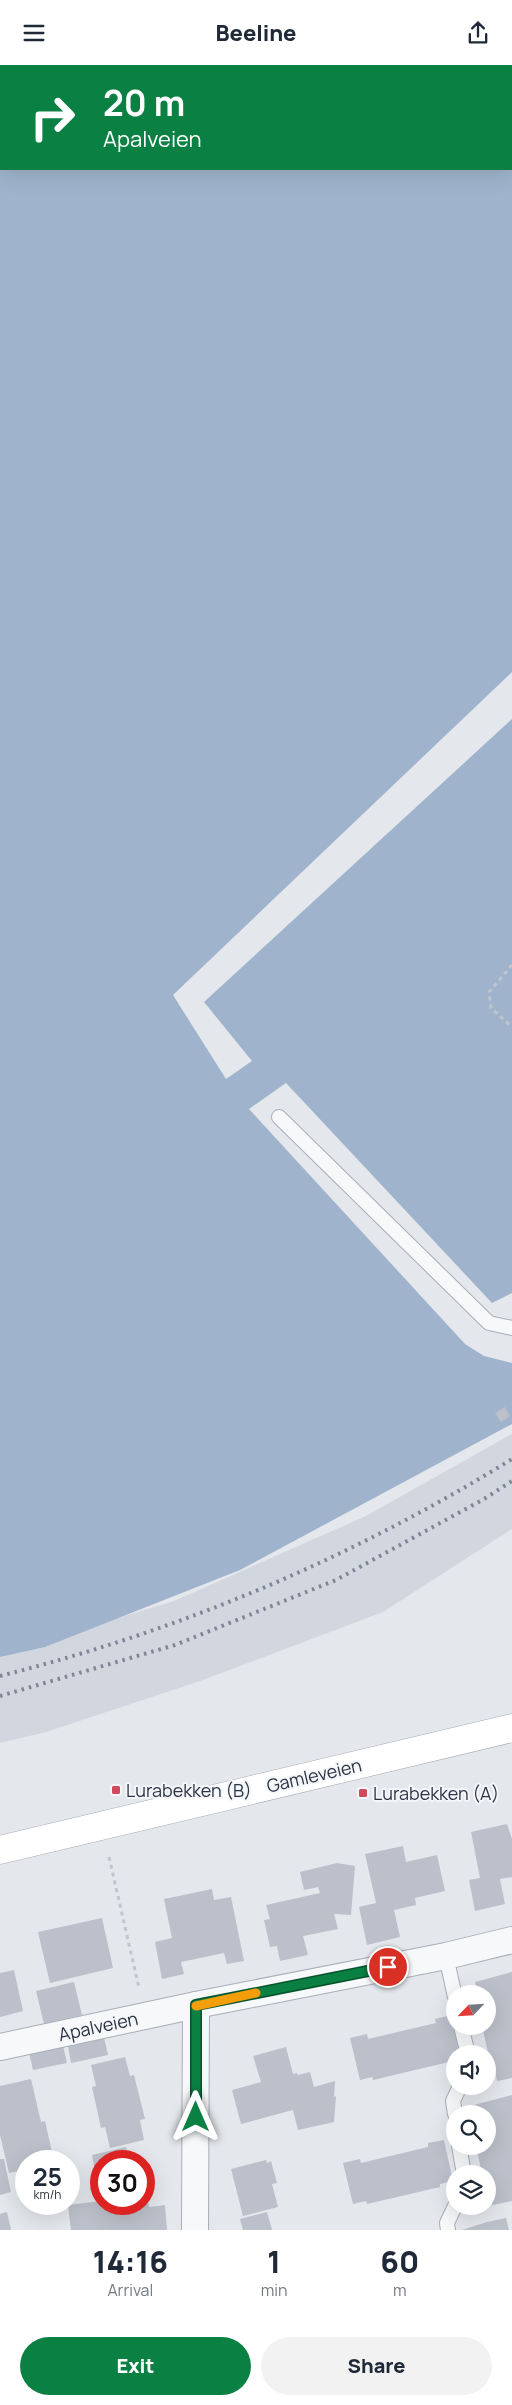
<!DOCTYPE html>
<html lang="en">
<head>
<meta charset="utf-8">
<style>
  :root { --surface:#fff; --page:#f2f2f3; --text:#1f2937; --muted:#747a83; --accent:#0b8043 }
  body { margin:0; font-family:Manrope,sans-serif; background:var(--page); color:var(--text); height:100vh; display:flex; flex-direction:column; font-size:19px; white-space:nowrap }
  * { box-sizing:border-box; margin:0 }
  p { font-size:16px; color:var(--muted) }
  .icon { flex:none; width:28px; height:28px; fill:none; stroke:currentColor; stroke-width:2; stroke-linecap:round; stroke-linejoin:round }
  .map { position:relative; height:2165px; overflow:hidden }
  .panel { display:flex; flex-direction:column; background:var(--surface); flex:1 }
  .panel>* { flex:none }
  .banner { position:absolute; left:0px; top:0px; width:512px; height:105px; box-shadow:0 5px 20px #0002; background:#0b8043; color:#fff; overflow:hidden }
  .needle { width:32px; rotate:245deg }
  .tools { position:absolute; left:446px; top:1920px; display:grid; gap:10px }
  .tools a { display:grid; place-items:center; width:50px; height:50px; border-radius:50%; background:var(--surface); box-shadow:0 5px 20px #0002; font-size:25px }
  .speed { position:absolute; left:15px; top:2085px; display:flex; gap:10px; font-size:25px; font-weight:700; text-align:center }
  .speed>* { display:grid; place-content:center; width:65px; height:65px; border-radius:50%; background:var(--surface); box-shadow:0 5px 20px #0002; line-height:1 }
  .speed small { font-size:12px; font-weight:400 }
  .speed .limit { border:8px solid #d22; background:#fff; color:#111 }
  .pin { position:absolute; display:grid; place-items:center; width:42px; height:42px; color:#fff; margin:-21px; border:2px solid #fff; border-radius:50%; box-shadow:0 1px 5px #0007 }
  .me { position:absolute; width:55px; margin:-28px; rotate:0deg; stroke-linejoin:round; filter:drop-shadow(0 0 4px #0008) }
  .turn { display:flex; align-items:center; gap:18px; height:105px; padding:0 20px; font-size:22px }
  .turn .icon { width:65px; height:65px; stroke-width:2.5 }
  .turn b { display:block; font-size:35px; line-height:42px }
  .eta { display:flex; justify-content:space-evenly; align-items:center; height:85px; text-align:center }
  .eta b { font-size:30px; font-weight:800; line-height:35px }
  .primary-button { display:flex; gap:10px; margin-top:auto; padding:10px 20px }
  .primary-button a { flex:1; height:58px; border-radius:30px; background:var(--accent); color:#fff; font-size:20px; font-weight:800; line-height:58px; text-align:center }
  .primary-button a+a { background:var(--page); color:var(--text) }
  header { display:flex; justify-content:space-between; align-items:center; height:65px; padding:0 20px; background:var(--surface); font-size:22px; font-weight:800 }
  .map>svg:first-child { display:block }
  .built { fill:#d2d6de }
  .water { fill:#9fb4cc; fill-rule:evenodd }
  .building { fill:#bbc0ca }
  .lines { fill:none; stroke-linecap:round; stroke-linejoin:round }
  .lane-casing { stroke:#a9aeb7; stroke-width:16 }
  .street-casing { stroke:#a9aeb7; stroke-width:28 }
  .secondary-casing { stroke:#a9aeb7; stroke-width:29 }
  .path { stroke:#c2c5cb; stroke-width:3; stroke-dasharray:4 4; stroke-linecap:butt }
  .lane { stroke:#f7f8fa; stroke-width:14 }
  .street { stroke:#f7f8fa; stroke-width:26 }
  .secondary { stroke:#fff; stroke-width:28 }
  .rail { stroke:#7d8696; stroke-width:4; stroke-dasharray:2.5 5; stroke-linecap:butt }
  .route-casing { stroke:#07532c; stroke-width:12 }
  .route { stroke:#0b8043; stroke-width:9 }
  .slow { stroke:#f59e0b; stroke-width:9 }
  .poi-dot { fill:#d1495b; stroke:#f4f6f9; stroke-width:2 }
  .labels { text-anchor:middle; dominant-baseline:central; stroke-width:4; stroke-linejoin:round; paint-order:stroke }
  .street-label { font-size:18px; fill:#2b3445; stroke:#f4f6f9 }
  .poi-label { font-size:18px; fill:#2b3445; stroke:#f4f6f9; text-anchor:start }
</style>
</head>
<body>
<header><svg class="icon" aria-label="menu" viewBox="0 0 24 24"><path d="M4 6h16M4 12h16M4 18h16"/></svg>Beeline<svg class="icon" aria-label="share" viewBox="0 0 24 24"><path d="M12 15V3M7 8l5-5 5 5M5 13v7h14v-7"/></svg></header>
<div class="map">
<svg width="512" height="2165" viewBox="0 0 512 2165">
  <rect width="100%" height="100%" fill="#e4e7ec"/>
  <!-- built -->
  <polygon class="built" points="512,1369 512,1464 383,1547 200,1616 46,1667 0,1678 0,1585 42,1576 174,1536 366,1451"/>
  <!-- water -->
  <path class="water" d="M0 0H512V607L173 930 226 1014 252 996 204 937 512 654V1228L492 1238 286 1018 249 1044 465 1279 484 1291 512 1298V1359L240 1505 45 1582 0 1592ZM1 1H511V104H1Z"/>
  <!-- building -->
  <g class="building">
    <polygon points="505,1342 510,1351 501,1357 495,1348"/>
    <polygon points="507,1759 512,1774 512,1812 500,1814 505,1839 475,1846 469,1815 480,1813 471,1767"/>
    <polygon points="403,1781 406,1797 437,1790 445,1826 415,1833 416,1840 394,1845 400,1872 367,1880 359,1842 376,1838 365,1789"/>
    <polygon points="337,1798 355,1801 351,1850 334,1849 338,1864 303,1871 308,1890 280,1896 277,1881 270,1882 264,1855 270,1854 266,1840 320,1828 318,1822 304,1825 300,1807"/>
    <polygon points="212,1824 214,1835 231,1832 244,1896 227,1899 224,1888 181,1897 184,1909 162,1914 155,1877 172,1873 164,1834"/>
    <polygon points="102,1853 113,1903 50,1918 38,1867"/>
    <polygon points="14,1905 23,1946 0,1952 0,1908"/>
    <polygon points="512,1907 512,2013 497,2016 495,2005 492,2005 482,1961 488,1961 488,1929 478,1929 475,1917"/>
    <polygon points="74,1917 82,1950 44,1959 36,1926"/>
    <polygon points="452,1950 461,1989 455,1989 455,1993 448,1995 449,1997 373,2015 372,2012 360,2015 350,1973 367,1969 368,1974 436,1958 435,1954"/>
    <polygon points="103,1968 108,1990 71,1998 67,1976"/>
    <polygon points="63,1980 67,1998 33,2005 29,1987"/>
    <polygon points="286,1982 293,2009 297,2008 298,2010 310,2007 314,2022 335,2016 334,2032 336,2031 334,2057 298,2065 293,2045 241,2059 232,2025 261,2017 253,1991"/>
    <polygon points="125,1992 130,2011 134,2010 145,2054 140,2055 144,2075 110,2083 105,2062 101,2063 92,2022 96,2021 91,2000"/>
    <polygon points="31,2014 41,2057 45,2056 54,2096 26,2096 26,2105 9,2108 0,2070 0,2021"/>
    <polygon points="512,2030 512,2136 492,2140 489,2128 488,2129 488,2109 482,2109 476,2081 488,2081 488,2049 472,2049 470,2041"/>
    <polygon points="444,2075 453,2116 440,2119 440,2122 367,2139 366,2136 353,2139 343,2098 360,2094 361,2098 428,2082 428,2078"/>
    <polygon points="126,2082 130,2096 101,2096 101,2110 96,2111 92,2090"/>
    <polygon points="0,2094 4,2094 11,2127 0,2130"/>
    <polygon points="266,2095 267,2098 271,2096 277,2118 272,2119 278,2142 243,2151 231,2104"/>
    <polygon points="144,2131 147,2131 149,2142 165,2140 167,2165 71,2165 68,2140 101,2136 101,2139 144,2139"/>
    <polygon points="7,2147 11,2165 0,2165 0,2149"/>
    <polygon points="267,2147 272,2165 243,2165 240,2154"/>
    <polygon points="506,2153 509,2165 462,2165 487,2157"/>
  </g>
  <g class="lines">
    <defs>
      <g id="lane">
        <polyline points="279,1052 489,1258 512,1263"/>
        <polyline points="446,1891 455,1932"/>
        <polyline points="461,1961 468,1989"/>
        <polyline points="455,2049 453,2036 460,2021"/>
        <polyline points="459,2081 464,2109"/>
        <polyline points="448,2165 447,2158 455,2141"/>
      </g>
      <g id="street">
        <polyline points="0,1982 196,1940 446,1891 512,1875"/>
        <polyline points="195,2165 196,1940"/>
      </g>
      <polyline id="secondary" points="0,1785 512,1663"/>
    </defs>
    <!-- lane casing -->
    <use href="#lane" class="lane-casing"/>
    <!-- street casing -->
    <use href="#street" class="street-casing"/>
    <!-- secondary casing -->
    <use href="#secondary" class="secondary-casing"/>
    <!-- path -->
    <g class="path">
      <polyline points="512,900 489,927 491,943 512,962"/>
      <polyline points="109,1792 139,1923"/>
    </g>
    <!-- lane -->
    <use href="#lane" class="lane"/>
    <!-- street -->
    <use href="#street" class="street"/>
    <!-- secondary -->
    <use href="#secondary" class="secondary"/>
    <!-- rail -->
    <g class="rail">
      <path d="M0 1611C182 1565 352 1493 512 1394"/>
      <polyline points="0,1631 175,1580 336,1515 484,1434 512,1416"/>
    </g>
  </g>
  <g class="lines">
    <defs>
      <polyline id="route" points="196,2052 196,1940 388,1902"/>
    </defs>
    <!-- route casing -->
    <use href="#route" class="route-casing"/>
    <!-- route -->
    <use href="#route" class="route"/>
    <!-- slow -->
    <polyline class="slow" points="196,1941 256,1928"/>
  </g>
  <!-- markers -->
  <g class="poi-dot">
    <rect x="111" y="1720" width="10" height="10" rx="2.5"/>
    <rect x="358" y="1723" width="10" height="10" rx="2.5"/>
  </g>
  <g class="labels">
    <!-- street labels -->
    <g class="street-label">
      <text transform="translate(314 1710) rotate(-13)">Gamleveien</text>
      <text transform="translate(98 1961) rotate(-12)">Apalveien</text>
    </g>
    <!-- poi labels -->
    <g class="poi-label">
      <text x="126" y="1725">Lurabekken (B)</text>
      <text x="373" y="1728">Lurabekken (A)</text>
    </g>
  </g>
</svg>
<div class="tools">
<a><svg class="needle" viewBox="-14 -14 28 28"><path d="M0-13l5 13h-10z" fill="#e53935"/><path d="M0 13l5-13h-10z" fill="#747a83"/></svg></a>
<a><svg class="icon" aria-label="sound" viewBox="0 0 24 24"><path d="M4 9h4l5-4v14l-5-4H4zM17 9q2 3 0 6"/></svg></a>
<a><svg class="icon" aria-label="search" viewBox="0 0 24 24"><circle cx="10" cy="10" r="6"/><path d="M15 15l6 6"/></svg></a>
<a><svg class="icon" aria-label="layers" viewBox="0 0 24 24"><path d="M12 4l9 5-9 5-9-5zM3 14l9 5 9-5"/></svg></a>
</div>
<div class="speed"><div>25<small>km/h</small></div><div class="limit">30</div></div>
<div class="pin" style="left:388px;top:1902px;background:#d93025"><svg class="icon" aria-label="arrive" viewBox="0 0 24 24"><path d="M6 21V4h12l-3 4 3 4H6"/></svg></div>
<svg class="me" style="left:196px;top:2052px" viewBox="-20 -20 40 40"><path d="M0-17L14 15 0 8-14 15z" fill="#0b8043" stroke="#fff" stroke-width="4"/></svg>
<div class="banner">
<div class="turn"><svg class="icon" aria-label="right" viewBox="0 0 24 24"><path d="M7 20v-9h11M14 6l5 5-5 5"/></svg><div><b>20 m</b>Apalveien</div></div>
</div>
</div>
<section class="panel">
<div class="eta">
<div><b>14:16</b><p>Arrival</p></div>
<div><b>1</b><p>min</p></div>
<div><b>60</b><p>m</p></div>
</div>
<div class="primary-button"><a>Exit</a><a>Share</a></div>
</section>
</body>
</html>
